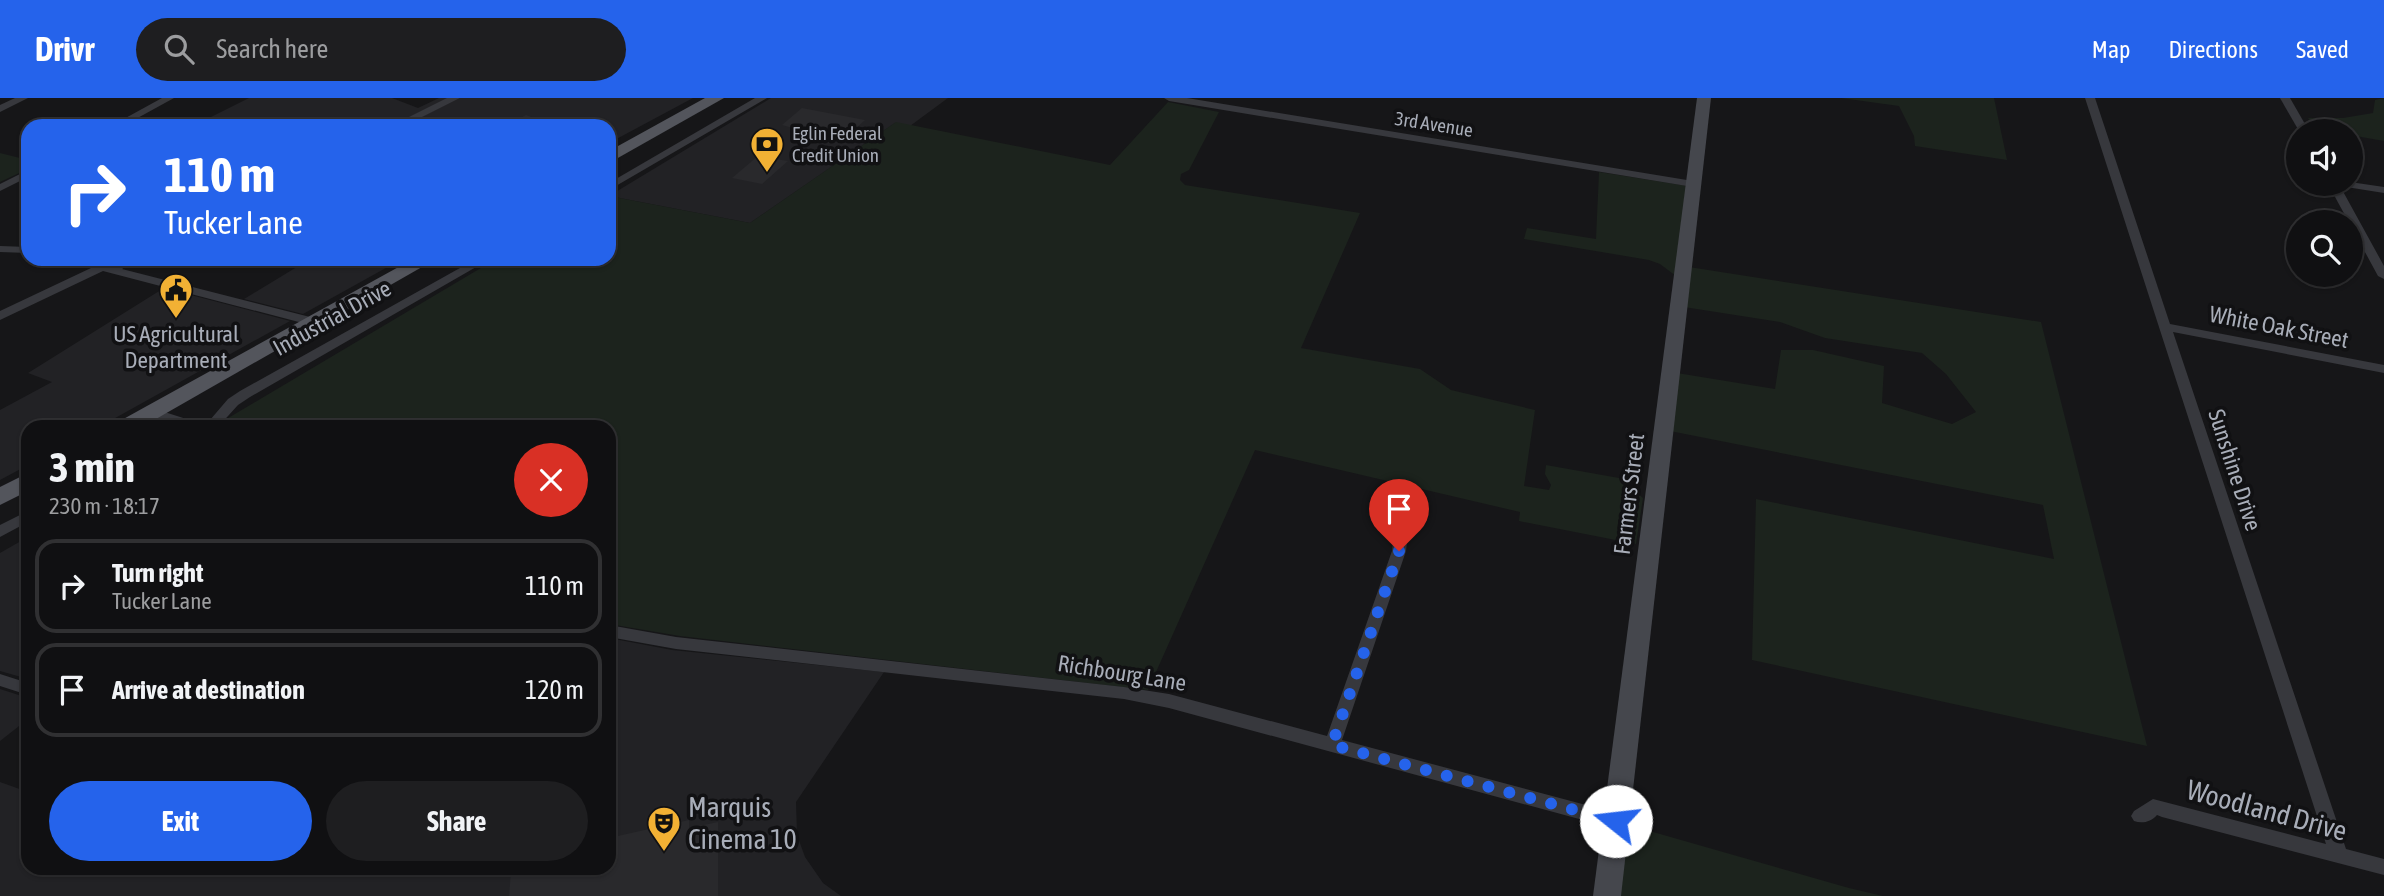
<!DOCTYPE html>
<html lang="en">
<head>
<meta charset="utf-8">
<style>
  :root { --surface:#101012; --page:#1e1e20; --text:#f1f3f6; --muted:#9c9d9f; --line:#303032; --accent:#2563eb }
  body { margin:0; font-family:"Asap Condensed",sans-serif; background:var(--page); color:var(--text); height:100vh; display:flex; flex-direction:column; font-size:26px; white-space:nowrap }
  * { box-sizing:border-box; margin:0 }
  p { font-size:23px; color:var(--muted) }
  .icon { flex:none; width:38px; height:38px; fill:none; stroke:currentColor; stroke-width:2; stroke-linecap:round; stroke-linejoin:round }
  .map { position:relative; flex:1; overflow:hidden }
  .side { position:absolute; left:21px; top:322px; width:595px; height:455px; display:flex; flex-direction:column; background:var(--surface); border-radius:21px; box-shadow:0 2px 5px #0004,0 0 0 2px var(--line) }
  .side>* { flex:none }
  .banner { position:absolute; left:21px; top:21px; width:595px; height:147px; border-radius:21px; box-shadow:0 2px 5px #0004,0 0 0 2px var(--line); background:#2563eb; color:#fff; overflow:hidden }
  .fabs { position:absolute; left:2286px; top:21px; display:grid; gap:14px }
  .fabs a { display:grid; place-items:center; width:77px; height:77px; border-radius:50%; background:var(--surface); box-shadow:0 2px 5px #0004,0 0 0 2px var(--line); font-size:35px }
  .pin { position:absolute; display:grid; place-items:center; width:60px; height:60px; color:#fff; margin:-72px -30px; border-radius:50% 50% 50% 0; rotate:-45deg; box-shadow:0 0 7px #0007 }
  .pin .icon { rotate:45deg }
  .me { position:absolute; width:77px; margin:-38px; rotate:286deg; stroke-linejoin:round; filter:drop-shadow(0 0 5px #0008) }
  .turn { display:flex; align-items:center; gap:24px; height:147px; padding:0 28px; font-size:32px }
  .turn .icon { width:91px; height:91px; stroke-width:2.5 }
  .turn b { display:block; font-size:49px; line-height:60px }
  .round { display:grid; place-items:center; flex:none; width:74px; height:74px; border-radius:37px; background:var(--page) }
  .summary { display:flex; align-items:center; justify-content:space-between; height:119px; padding:0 28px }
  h1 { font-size:42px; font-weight:700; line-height:52px }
  .cta { display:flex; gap:14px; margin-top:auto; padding:14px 28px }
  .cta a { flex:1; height:80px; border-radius:42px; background:var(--accent); color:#fff; font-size:28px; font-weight:700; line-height:80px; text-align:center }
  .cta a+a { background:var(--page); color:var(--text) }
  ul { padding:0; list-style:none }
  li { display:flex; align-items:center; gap:21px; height:94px; margin:0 14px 10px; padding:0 14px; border:4px solid var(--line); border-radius:21px }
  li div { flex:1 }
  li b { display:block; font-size:26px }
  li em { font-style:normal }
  header { display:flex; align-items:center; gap:42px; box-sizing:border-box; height:98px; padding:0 35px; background:var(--accent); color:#fff }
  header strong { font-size:33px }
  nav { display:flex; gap:38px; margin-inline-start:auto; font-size:24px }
  .search { width:490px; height:63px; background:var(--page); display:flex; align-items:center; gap:18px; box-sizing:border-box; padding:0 24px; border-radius:38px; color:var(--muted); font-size:26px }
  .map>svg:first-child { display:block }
  .built { fill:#222225 }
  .green { fill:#1c231d }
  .building { fill:#29292c }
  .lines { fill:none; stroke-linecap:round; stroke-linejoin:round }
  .street { fill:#37383d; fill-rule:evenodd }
  .secondary { fill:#45474d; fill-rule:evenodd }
  .primary { fill:#53555c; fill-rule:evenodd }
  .route { stroke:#2563eb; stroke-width:12; stroke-dasharray:0 21.6 }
  .labels { text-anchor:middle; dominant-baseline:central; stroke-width:7; stroke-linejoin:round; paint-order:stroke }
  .far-street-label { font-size:19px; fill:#a8adb8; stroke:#111113 }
  .far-poi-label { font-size:19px; fill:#a8adb8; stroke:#111113; text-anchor:start }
  .street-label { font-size:23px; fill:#a8adb8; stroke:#111113 }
  .poi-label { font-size:23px; fill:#a8adb8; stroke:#111113 }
  .near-poi-label { font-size:28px; fill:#a8adb8; stroke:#111113; text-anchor:start }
  .near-street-label { font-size:28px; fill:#a8adb8; stroke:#111113 }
</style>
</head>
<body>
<header>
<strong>Drivr</strong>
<div class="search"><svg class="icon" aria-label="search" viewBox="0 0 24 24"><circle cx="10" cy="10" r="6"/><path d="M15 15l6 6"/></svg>Search here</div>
<nav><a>Map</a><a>Directions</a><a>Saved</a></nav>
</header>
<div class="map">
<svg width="2384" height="798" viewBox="0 0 2384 798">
  <rect width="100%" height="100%" fill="#161618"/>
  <!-- built -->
  <g class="built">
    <polygon points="249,0 392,0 418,10 439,0 450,0 391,28 222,28 207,21"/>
    <polygon points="460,0 693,0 609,45 609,28 402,28"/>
    <polygon points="771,0 948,0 910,28 895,25 750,125 609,98"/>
    <polygon points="310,161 402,161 303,216 244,201"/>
    <polygon points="164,190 290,223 99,329 28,329 28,367 0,382 0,312 52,284 28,275"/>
    <polygon points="28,439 28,581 0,573 0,455"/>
    <polygon points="609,540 672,552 884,574 796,704 797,737 805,759 823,785 841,798 0,798 0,684 28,694 28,770 609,770"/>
    <polygon points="0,591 28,600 28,621 0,643"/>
  </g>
  <!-- green -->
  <g class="green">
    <polygon points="1841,0 1994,0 2007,62 1915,48 1914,38 1899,8"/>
    <polygon points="2384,0 2384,43 2350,37 2350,33 2316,30 2308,20 2343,20 2373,15 2375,2"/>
    <polygon points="1168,4 1219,14 1189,72 1181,76 1180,82 1185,87 1360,115 1301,250 1420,271 1451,292 1535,312 1524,388 1549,392 1551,387 1545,376 1546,367 1619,380 1643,400 1636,446 1519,423 1520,414 1255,352 1148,592 680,538 609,526 609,329 213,329 496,161 609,161 609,98 750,125 896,24 1110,67"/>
    <polygon points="0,55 28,62 28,71 0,84"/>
    <polygon points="1599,74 1688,88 1676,178 1660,166 1649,162 1524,141 1527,130 1596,141"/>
    <polygon points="1689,169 2041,224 2147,648 1752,562 1756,401 2054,461 2043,407 1670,333 1677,275 1775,291 1781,252 1813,252 1884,268 1882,305 1952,326 1976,314 1946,276 1922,255 1825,240 1780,224 1684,209"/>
    <polygon points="1625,726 1849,790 1883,798 1616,798"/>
  </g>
  <!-- building -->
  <g class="building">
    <polygon points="802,10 865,22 846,39 837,37 832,41 782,27"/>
    <polygon points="526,17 552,27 551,28 505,28"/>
    <polygon points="758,58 788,63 762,86 732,80"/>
    <polygon points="689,722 689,730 718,724 718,798 509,798 511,773 609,770 609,740"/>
  </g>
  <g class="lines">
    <!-- street -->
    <g class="street">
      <polygon points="15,0 28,0 0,14 0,7"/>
      <polygon points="162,0 174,0 123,28 111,28"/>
      <polygon points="447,0 460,0 404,28 391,28"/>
      <polygon points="755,0 767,0 609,92 609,85"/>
      <polygon points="1164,0 1187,0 1693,83 1698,86 1693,89 1169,3"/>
      <path d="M2085 0H2095L2170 226 2384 267V275L2173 234 2346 751 2384 761V777L2162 719 2157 717C2151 724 2142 726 2134 723L2131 718 2134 713 2153 701 2326 746Z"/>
      <polygon points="2280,0 2290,0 2309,33 2299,33"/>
      <polygon points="28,72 28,79 0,93 0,86"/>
      <polygon points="2350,84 2384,89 2384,95 2340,88 2384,168 2384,181 2378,178 2328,86 2350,86"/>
      <polygon points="0,148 28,149 28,155 0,154"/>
      <polygon points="65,161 84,161 110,168 122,161 136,161 122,171 318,221 320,224 314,228 103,173 0,222 0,213 91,170 67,163"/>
      <polygon points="476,161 490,161 250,299 238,307 218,329 204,329 228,301 240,293"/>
      <polygon points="152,310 202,326 204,329 183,329 147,317 145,314 147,311"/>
      <polygon points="135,320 158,326 160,329 130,327 128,324 130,321"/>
      <polygon points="1393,404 1398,406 1409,426 1406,453 1342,642 1616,715 1622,718 1625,723 1622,728 1616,731 1169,610 1124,601 676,551 609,539 609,527 676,539 1124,589 1169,596 1327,638 1392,453 1395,426 1386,409"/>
      <polygon points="28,413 28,424 0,439 0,427"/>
      <polygon points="0,576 28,585 28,597 0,588"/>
    </g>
    <!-- secondary -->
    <polygon class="secondary" points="1697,0 1711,0 1621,798 1593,798"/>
    <!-- primary -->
    <g class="primary">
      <polygon points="705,0 724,0 609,65 609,53"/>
      <polygon points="413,161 436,161 142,329 115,329 118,324"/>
      <polygon points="28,375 28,393 0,407 0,389"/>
    </g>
  </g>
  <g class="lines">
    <!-- route -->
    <polyline class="route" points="1399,453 1332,647 1616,723"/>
  </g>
  <!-- icons -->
  <defs>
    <symbol id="bank-pin" viewBox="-11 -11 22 30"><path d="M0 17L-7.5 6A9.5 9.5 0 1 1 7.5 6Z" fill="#f2b134" stroke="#111113"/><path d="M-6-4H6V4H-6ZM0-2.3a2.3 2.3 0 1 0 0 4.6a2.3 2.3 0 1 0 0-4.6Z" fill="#111"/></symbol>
    <symbol id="civic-pin" viewBox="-11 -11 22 30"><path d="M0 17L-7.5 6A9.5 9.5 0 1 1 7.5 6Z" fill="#f2b134" stroke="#111113"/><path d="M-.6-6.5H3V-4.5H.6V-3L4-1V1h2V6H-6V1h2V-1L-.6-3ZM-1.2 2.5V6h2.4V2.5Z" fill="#111"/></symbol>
    <symbol id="theatre-pin" viewBox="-11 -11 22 30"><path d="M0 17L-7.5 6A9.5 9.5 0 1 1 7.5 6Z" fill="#f2b134" stroke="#111113"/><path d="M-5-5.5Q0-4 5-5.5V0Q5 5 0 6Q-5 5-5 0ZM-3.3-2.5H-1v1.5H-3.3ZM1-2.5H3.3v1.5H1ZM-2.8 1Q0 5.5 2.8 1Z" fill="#111"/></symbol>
  </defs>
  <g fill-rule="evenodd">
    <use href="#bank-pin" x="748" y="27" width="38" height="52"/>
    <use href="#civic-pin" x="157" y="173" width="38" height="52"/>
    <use href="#theatre-pin" x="645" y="706" width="38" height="52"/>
  </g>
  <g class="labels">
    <!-- far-street labels -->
    <g class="far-street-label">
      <text transform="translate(1434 26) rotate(9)">3rd Avenue</text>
    </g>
    <!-- far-poi labels -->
    <g class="far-poi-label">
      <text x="792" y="35">Eglin Federal<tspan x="792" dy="22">Credit Union</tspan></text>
    </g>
    <!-- street labels -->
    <g class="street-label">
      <text transform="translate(332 220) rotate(-29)">Industrial Drive</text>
      <text transform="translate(2279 229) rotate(11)">White Oak Street</text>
      <text transform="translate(2235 372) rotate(72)">Sunshine Drive</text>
      <text transform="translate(1629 396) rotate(-83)">Farmers Street</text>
      <text transform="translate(1122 575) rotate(9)">Richbourg Lane</text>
    </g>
    <!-- poi labels -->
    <g class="poi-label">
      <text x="176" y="236">US Agricultural<tspan x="176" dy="26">Department</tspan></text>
    </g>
    <!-- near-poi labels -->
    <g class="near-poi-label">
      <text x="688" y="709">Marquis<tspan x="688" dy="32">Cinema 10</tspan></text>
    </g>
    <!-- near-street labels -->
    <g class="near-street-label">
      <text transform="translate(2267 712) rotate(15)">Woodland Drive</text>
    </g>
  </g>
</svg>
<div class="fabs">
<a><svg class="icon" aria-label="sound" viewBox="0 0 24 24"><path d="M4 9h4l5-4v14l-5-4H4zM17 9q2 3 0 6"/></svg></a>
<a><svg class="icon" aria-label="search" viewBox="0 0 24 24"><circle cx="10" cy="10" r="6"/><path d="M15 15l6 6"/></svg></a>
</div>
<div class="pin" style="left:1399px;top:453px;background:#d93025"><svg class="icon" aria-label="arrive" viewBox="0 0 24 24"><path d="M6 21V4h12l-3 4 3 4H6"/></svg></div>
<svg class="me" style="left:1616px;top:723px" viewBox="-20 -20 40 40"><circle r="19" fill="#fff"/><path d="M0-13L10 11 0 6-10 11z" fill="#2563eb"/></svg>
<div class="banner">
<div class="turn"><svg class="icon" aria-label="right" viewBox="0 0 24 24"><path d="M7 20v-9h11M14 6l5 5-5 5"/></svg><div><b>110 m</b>Tucker Lane</div></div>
</div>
<section class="side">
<div class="summary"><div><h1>3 min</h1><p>230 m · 18:17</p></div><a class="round" style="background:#d93025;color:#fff"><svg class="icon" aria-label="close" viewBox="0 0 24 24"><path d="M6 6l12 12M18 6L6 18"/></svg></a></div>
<ul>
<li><svg class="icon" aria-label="right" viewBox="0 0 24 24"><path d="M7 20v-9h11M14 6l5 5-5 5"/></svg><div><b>Turn right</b><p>Tucker Lane</p></div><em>110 m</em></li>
<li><svg class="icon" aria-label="arrive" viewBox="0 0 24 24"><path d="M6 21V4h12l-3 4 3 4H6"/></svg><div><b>Arrive at destination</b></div><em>120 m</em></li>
</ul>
<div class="cta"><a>Exit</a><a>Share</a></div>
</section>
</div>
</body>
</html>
